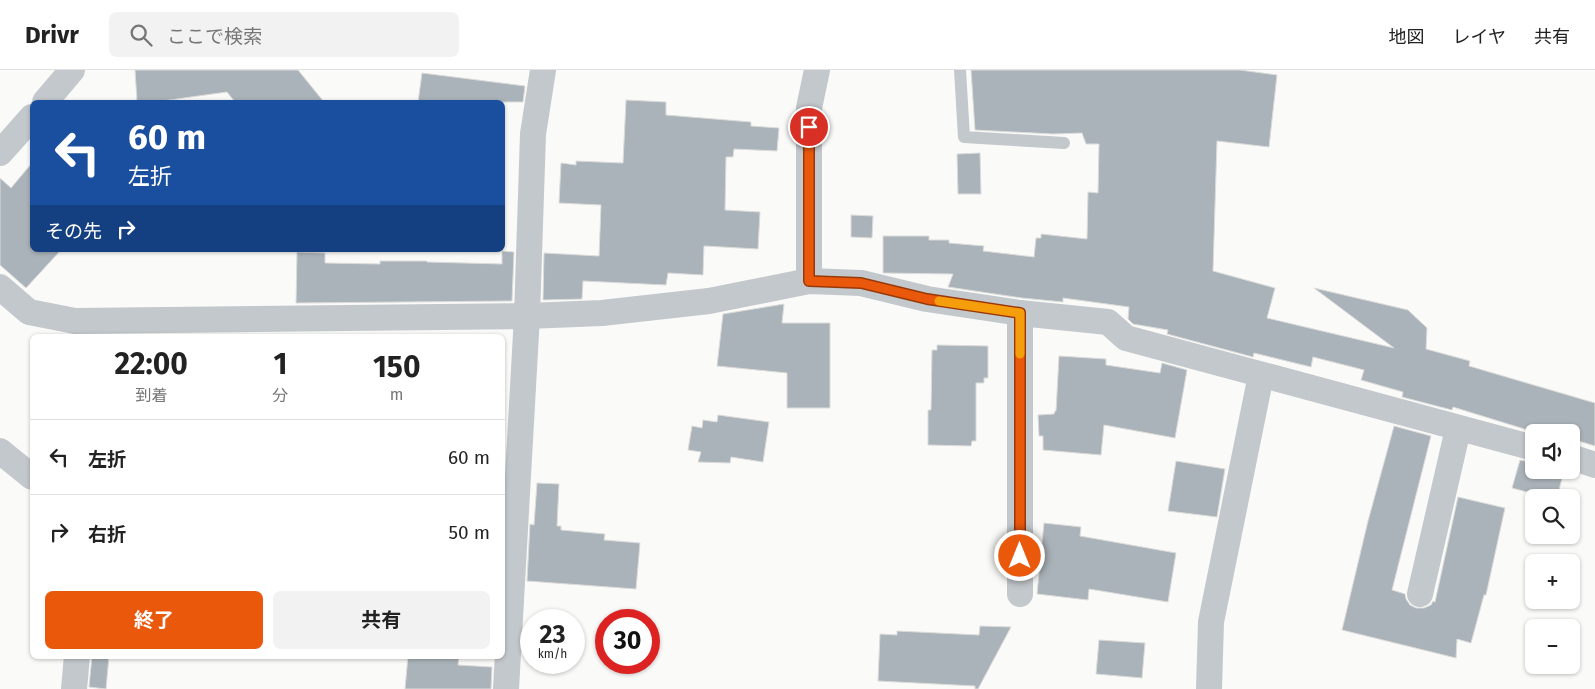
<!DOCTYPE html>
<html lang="ja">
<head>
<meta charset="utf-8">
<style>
  :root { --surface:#fff; --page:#f2f2f2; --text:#222; --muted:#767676; --line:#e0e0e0; --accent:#ea580c }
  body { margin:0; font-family:"Fira Sans","Noto Sans JP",sans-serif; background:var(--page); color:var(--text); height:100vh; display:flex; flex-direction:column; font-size:19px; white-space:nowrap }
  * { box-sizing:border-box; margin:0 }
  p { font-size:16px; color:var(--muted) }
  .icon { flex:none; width:28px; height:28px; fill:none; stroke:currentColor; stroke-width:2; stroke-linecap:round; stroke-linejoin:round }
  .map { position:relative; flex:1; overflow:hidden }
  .side { position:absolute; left:30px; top:264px; width:475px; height:325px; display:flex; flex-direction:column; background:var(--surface); border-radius:8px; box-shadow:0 1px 4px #0004 }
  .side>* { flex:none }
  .guide { position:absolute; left:30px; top:30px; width:475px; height:152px; border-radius:8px; box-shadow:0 1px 4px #0004; background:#1a4fa0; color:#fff; overflow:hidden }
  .controls { position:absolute; left:1525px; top:354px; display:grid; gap:10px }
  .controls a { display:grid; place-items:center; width:55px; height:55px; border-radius:8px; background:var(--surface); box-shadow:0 1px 4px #0004; font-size:25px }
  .speed { position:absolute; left:520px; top:539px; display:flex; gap:10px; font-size:25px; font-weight:700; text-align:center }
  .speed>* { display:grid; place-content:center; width:65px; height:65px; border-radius:50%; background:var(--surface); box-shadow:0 1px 4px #0004; line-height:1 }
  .speed small { font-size:12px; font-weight:400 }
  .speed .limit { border:8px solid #d22; background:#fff; color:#111 }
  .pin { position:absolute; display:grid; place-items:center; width:42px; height:42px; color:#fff; margin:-21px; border:2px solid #fff; border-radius:50%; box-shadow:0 1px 5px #0007 }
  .me { position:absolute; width:55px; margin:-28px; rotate:0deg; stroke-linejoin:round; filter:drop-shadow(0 0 4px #0008) }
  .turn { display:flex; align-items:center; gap:18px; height:105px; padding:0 15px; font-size:22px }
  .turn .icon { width:65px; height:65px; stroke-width:2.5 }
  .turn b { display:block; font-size:35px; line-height:42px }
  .then { display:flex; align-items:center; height:48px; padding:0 15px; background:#0003; gap:10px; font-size:19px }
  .eta { display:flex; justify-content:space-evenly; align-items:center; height:85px; text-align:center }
  .eta b { font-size:30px; font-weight:700; line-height:35px }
  .cta { display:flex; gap:10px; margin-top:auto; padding:10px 15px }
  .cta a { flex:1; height:58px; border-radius:8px; background:var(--accent); color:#fff; font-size:20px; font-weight:700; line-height:58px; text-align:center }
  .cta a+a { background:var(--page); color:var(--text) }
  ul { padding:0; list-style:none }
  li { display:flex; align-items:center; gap:15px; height:75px; padding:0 15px; border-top:1px solid var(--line) }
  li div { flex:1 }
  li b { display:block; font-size:19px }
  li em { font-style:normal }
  header { display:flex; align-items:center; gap:30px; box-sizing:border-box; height:70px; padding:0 25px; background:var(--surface); border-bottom:1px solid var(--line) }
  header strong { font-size:24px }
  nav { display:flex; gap:28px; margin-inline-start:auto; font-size:18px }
  .search { width:350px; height:45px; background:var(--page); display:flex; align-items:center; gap:12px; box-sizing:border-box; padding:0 18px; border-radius:8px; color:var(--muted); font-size:19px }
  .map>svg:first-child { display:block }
  .building { fill:#aab3b9; stroke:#dcdcda }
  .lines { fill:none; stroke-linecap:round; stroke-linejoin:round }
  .lane { stroke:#c3c8cc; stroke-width:12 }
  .street { stroke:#c3c8cc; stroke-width:26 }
  .route-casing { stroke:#983908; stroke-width:12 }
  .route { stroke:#ea580c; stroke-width:9 }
  .slow { stroke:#f59e0b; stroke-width:9 }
</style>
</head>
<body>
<header>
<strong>Drivr</strong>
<div class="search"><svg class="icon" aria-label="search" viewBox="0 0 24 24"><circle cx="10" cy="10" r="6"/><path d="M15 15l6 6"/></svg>ここで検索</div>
<nav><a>地図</a><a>レイヤ</a><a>共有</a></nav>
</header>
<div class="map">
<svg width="1595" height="619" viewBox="0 0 1595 619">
  <rect width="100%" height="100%" fill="#fafaf8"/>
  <!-- building -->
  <g class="building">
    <polygon points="135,0 298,0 324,32 235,32 227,22 162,31 162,32 137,32"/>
    <polygon points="971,0 1240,0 1277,5 1269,77 1217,71 1213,201 1275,218 1267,248 1394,278 1314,218 1408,240 1427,258 1426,279 1470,291 1469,296 1595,333 1595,376 1572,369 1571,372 1571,362 1534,362 1453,337 1452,340 1402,327 1403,322 1361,310 1364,300 1313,287 1311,297 1254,283 1253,287 1167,264 1168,260 1133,254 1128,249 1129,237 1063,228 1063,232 1022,228 948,217 953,204 883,203 883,166 929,166 929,170 949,170 949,173 984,176 983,181 1034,187 1036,168 1041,168 1041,164 1087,169 1088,122 1098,123 1099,74 1086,74 1082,63 1053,64 975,60"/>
    <polygon points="422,3 525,16 523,32 418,32"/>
    <polygon points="626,30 666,32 666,45 751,52 751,56 779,58 777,81 734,79 733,87 726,87 725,140 760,142 758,179 704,176 703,205 668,203 666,215 583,211 582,229 543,230 544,183 599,186 601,135 559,133 561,93 576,95 576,91 623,93"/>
    <polygon points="980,83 981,124 958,124 957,84"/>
    <polygon points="32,93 32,180 61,180 26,218 0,195 0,108 11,118"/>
    <polygon points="851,145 873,146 872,168 851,167"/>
    <polygon points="502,181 514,182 512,231 296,233 297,182 325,183 325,193 380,194 380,191 427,191 427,192 502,194"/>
    <polygon points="784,234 782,253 830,253 830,338 787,338 787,303 717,296 723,244"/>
    <polygon points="937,275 988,276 988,308 984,308 984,313 976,313 976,371 972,371 971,376 928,375 928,340 931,340 932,280 937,280"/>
    <polygon points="1059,286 1106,289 1106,295 1160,303 1162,293 1187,300 1175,368 1104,355 1101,385 1043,380 1043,366 1039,366 1038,345 1054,344 1055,341 1056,341"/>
    <polygon points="718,345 769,352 763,392 731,387 730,393 698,392 701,382 688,380 692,356 702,358 703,350 717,352"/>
    <polygon points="1394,356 1431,366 1392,520 1405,524 1406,529 1410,535 1416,538 1424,538 1431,535 1433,531 1435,532 1458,427 1505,438 1486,525 1484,525 1471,573 1457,569 1456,588 1342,560 1368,451"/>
    <polygon points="1520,390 1534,393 1534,400 1564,400 1557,428 1549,428 1512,418"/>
    <polygon points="1176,391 1225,399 1217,447 1168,441"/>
    <polygon points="537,413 559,414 557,456 561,456 561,460 605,464 604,470 640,473 636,519 527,511 530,454 534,455"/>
    <polygon points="1044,453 1081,457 1080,466 1176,483 1168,532 1089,519 1088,530 1037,524"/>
    <polygon points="980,556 1011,557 978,619 975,619 975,616 878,611 880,564 897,565 897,561 979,565"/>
    <polygon points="1099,570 1145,573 1142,608 1096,604"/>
    <polygon points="92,586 109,586 106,619 89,617"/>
    <polygon points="408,586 459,586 458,595 492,597 491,619 405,619"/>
  </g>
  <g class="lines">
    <!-- lane -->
    <polyline class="lane" points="960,0 964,67 1064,73"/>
    <!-- street -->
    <g class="street">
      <polyline points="45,32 72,0"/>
      <polyline points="0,83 32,47"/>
      <polyline points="809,211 809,38 817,0"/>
      <polyline points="0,217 29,242 75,251 527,246 602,243 709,231 809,211 861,213 927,229 1020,243 1108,252 1126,268 1534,378"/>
      <polyline points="1020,243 1020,524"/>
      <polyline points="0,381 32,407"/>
      <polyline points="1571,387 1595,395"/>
      <polyline points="1420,524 1458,359"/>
      <polyline points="74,619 77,586"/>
      <polyline points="506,619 527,246 533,64 543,0"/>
      <polyline points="1209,619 1211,552 1261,305"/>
    </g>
  </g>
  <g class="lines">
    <defs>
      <polyline id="route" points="809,57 809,211 861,213 927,229 1020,243 1020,486"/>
    </defs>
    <!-- route casing -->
    <use href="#route" class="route-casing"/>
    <!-- route -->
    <use href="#route" class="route"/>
    <!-- slow -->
    <polyline class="slow" points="939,231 1020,243 1020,284"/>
  </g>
</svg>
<div class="controls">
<a><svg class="icon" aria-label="sound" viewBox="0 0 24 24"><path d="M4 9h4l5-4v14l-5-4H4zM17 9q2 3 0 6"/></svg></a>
<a><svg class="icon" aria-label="search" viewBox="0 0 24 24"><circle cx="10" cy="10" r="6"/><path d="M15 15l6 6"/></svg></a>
<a>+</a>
<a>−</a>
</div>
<div class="speed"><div>23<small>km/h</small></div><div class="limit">30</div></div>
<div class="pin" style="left:809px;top:57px;background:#d93025"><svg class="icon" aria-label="arrive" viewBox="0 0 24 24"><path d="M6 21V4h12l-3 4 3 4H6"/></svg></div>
<svg class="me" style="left:1020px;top:486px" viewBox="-20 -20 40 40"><circle r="17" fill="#ea580c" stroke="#fff" stroke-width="3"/><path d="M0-11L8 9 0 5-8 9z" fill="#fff"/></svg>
<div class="guide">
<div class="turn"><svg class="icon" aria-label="left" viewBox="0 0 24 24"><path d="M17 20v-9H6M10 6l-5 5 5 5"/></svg><div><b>60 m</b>左折</div></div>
<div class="then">その先<svg class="icon" aria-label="right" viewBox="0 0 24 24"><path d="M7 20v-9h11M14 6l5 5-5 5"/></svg></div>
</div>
<section class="side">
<div class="eta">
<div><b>22:00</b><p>到着</p></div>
<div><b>1</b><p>分</p></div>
<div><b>150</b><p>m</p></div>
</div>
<ul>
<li><svg class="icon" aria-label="left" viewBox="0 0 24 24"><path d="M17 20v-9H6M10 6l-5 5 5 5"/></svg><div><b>左折</b></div><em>60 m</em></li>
<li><svg class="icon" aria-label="right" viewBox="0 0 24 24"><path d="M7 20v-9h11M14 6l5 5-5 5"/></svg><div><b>右折</b></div><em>50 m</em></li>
</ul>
<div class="cta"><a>終了</a><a>共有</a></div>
</section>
</div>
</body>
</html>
